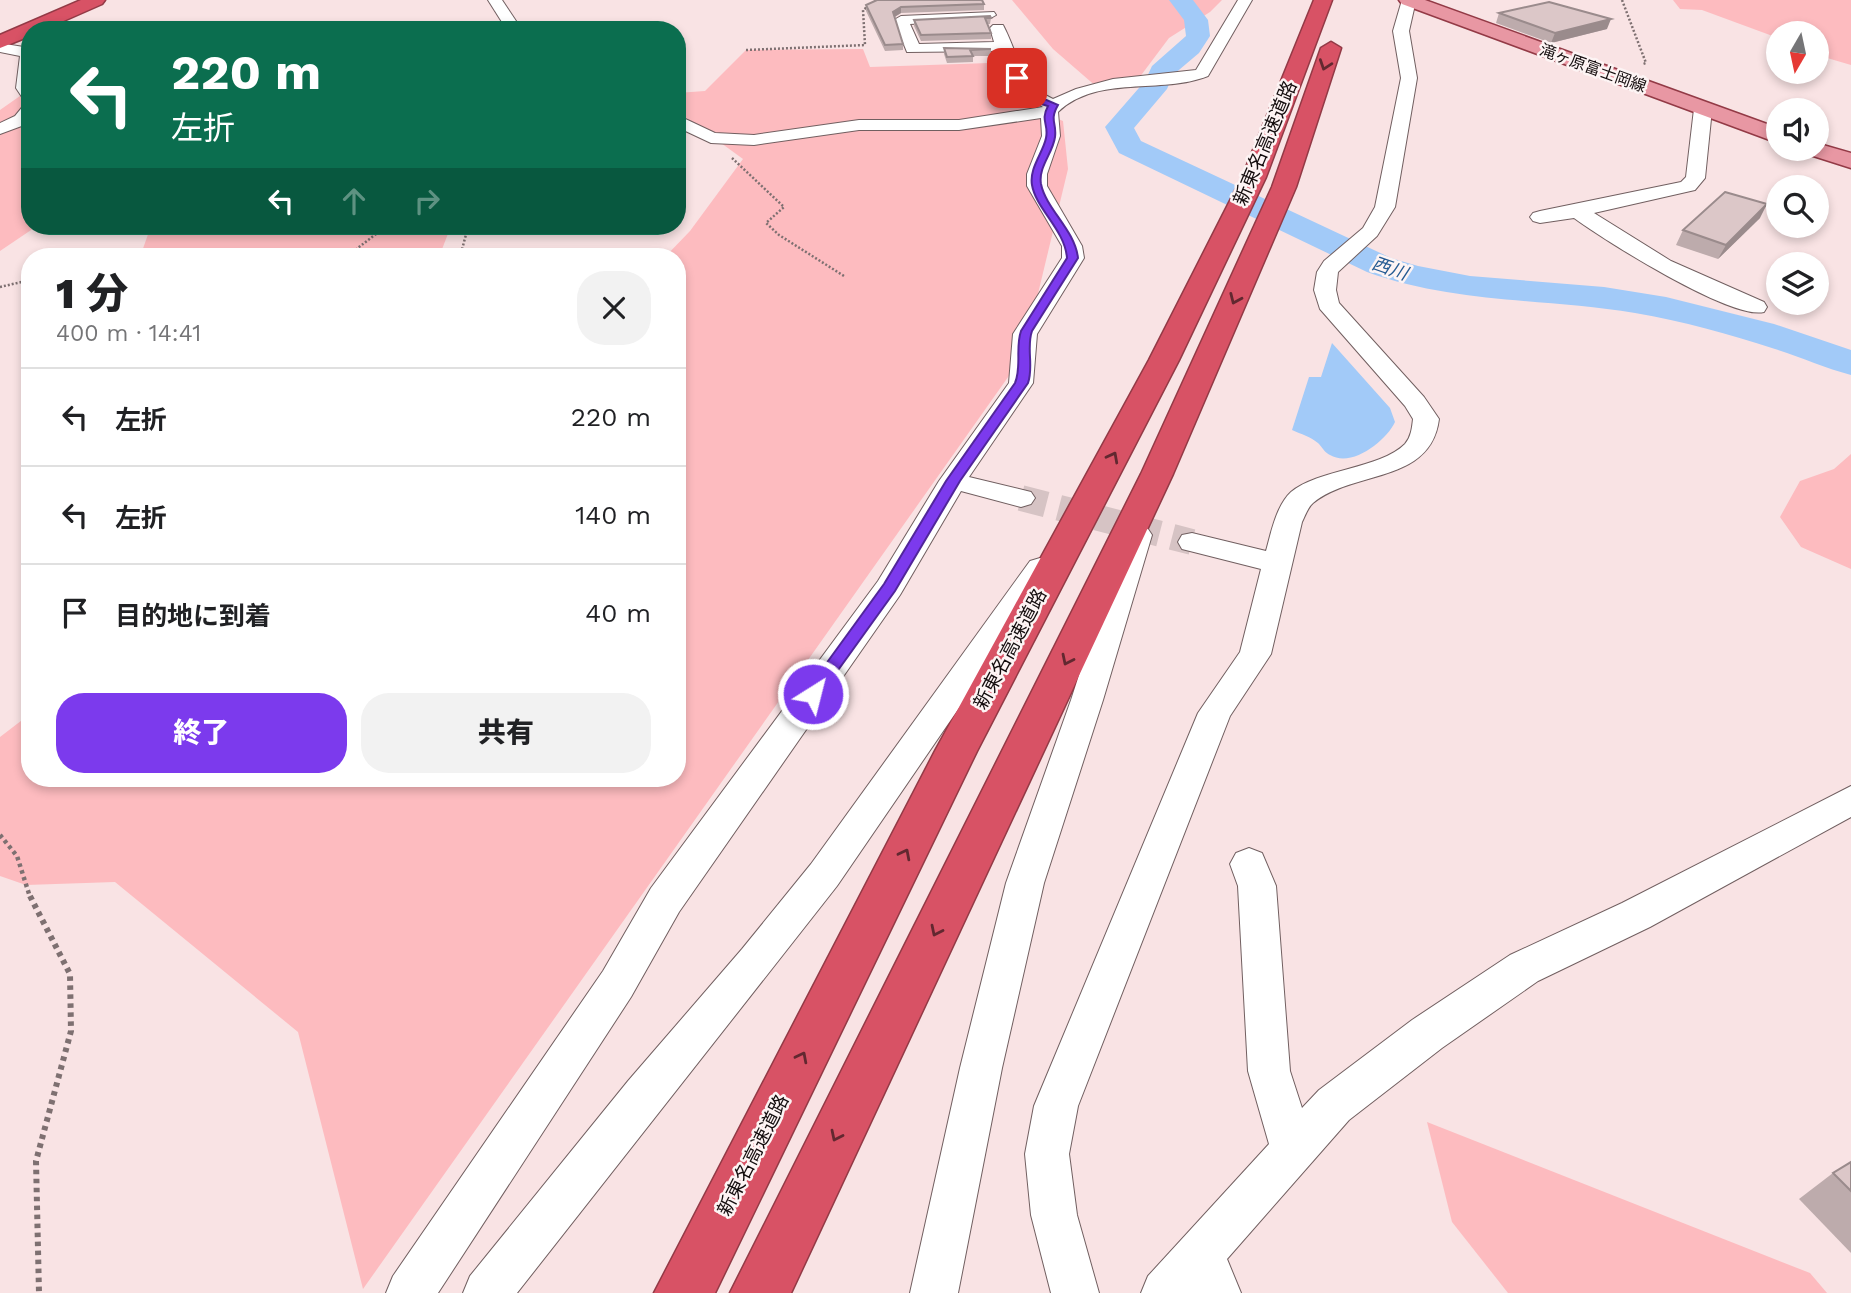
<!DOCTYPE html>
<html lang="ja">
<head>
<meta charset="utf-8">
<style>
  :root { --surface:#fff; --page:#f2f2f2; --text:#202124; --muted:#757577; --line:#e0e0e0; --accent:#7c3aed }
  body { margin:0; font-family:"Work Sans","Noto Sans JP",sans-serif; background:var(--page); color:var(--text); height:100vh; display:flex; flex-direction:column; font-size:26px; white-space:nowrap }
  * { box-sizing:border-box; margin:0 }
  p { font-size:23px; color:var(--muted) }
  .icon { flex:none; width:38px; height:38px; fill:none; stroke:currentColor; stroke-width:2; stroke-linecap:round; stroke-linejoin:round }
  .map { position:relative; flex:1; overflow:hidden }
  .drawer { position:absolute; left:21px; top:248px; width:665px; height:539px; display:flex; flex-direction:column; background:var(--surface); border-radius:28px; box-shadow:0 4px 10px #0003 }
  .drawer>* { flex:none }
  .hud { position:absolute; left:21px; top:21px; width:665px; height:214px; border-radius:28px; box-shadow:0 4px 10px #0003; background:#0b6e4f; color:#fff; overflow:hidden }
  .needle { width:46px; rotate:189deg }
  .tools { position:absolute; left:1766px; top:21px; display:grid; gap:14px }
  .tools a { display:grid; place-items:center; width:63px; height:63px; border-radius:50%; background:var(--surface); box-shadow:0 4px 10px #0003; font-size:35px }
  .pin { position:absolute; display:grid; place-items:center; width:60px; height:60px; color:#fff; margin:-30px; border-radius:14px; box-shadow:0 4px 10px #0006 }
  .me { position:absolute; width:77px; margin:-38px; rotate:36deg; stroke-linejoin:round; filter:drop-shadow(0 0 5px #0008) }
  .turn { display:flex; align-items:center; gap:24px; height:147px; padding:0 35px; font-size:32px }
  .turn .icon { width:91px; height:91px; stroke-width:2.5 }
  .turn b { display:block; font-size:49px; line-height:60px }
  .lanes { display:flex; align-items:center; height:66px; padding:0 35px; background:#0003; justify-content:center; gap:35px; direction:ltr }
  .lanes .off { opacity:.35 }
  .round { display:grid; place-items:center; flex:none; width:74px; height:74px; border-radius:28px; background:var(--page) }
  .overview { display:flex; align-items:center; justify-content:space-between; height:119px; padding:0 35px }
  h1 { font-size:42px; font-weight:800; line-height:52px }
  .button { display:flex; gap:14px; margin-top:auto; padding:14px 35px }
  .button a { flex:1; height:80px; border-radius:28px; background:var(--accent); color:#fff; font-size:28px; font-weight:800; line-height:80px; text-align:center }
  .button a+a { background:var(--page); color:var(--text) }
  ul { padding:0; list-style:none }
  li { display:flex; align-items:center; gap:21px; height:98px; padding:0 35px; border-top:2px solid var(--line) }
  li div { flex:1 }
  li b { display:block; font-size:26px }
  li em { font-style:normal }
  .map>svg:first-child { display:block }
  .green { fill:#fdbbbf }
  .water { fill:#a2caf8 }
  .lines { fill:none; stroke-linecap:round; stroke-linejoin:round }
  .river { fill:#a2caf8; fill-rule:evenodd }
  .minor-tunnel { stroke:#d6c3c4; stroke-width:26; stroke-dasharray:26 13; stroke-linecap:butt }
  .minor-casing { stroke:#715f60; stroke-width:2 }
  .major-casing { stroke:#933a46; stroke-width:3 }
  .highway-casing { stroke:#933a46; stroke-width:3 }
  .path-far2 { stroke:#7e7071; stroke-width:2.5; stroke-dasharray:2 2; stroke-linecap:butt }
  .path-far1 { stroke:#7e7071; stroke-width:4.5; stroke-dasharray:3.5 3.5; stroke-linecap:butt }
  .path { stroke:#7e7071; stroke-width:6; stroke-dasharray:4.5 4.5; stroke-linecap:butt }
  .minor { fill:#fff; fill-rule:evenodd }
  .major { fill:#e897a3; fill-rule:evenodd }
  .highway { fill:#d85265; fill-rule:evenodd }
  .wall { fill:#bdabac }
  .shaded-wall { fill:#9a8b8c }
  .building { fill:#dcc7c8; stroke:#9a8b8c; stroke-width:2 }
  .oneway { stroke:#622830 }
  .route { fill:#7c3aed; stroke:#51269a; stroke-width:2 }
  .labels { text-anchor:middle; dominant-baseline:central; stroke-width:5; stroke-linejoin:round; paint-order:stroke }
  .far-street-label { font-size:16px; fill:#130c0d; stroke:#fdf4f4 }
  .far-water-label { font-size:18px; font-style:italic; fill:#245a92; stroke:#fdf4f4 }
  .street-label { font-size:19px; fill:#130c0d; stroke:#fdf4f4 }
</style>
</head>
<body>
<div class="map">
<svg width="1851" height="1293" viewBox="0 0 1851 1293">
  <rect width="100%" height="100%" fill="#f9e3e4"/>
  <!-- green -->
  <g class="green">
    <polygon points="1012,0 1222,0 1210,12 1169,38 1139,78 1098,88 1053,49"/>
    <polygon points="1673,0 1851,0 1851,65 1817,55 1816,33 1778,33 1778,38 1702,10 1680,9"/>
    <path d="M863 49 870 67 989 63 1005 52C1020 77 1033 110 1063 121L1068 169 1023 356 363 1289 298 1032 115 882 26 885 0 876V737L30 714V779H677V257H665L690 231 743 159 677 111V93L705 91 746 50Z"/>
    <polygon points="30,89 30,226 37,226 0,251 0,110"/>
    <polygon points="151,226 451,226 439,257 235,257 236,253 140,257"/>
    <polygon points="1851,454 1851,569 1801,547 1780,517 1800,481 1834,469"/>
    <polygon points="1427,1122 1810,1273 1827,1293 1508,1293 1452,1222"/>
  </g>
  <!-- water -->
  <path class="water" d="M1332 343 1390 408 1395 422C1386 441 1352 468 1330 455 1325 453 1322 447 1318 443 1311 437 1301 434 1292 430L1309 377H1321Z"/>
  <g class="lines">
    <!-- river -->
    <path class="river" d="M1169 0H1193L1208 20 1210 36 1199 53 1173 75 1167 89 1134 128 1141 141 1391 258 1418 266 1470 276 1604 287 1666 297 1774 324 1851 350V375C1825 368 1800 357 1775 349 1729 334 1683 321 1635 313 1544 298 1456 304 1367 272L1119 153 1105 127 1145 81 1152 66 1186 36 1184 20Z"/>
    <!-- minor-tunnel -->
    <polyline class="minor-tunnel" points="1021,498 1192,542"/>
    <defs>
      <g id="minor">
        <polygon points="488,0 502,0 522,30 507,30"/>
        <path d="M1238 0H1252L1208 76C1161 95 1098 74 1058 112L1060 136 1047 174V186L1082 246 1084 258 1037 334 1033 383 969 477 1031 492 1035 498 1031 504 1021 507 961 491 900 595 679 912 631 997 438 1293H386L393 1276 603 971 651 888 878 581 939 481 1009 383 1013 334 1062 258V246L1027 186V174L1042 136 1041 118 959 130H859L754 145 711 143 677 127V115L715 133 754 135 859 120H959L1043 107 1017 88 997 51 907 52 894 20 901 16 994 12 996 15 989 19 910 24 919 44 994 42 990 28 993 25H1003C1018 53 1020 84 1053 99L1076 89 1113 79 1196 70Z"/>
        <path d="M1402 0H1416L1409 31 1417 78 1395 207 1377 236 1338 272 1336 290 1339 303 1424 397 1439 419C1431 484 1353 470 1313 503 1308 507 1305 516 1302 522L1271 654 1230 716 1078 1106 1069 1154 1077 1215 1099 1293H1051L1031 1215 1025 1154 1034 1106 1198 713 1240 652 1261 569 1182 549 1178 542 1182 535 1192 533 1266 551C1271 533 1276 506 1291 492 1319 469 1380 469 1405 444 1411 437 1412 428 1413 419L1405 406 1320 309 1314 290 1317 272 1324 261 1363 228 1375 207 1401 78 1393 31Z"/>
        <polygon points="5,44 30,48 30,101 24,100 16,88 20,56 0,52 0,46"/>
        <polygon points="30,104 30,121 27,124 0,134 0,123 15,116 24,105"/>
        <path d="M1703 104 1712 109 1705 178 1695 190 1594 213 1671 261 1764 302 1767 307 1764 312C1731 320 1604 240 1574 218L1540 223 1533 221 1530 217 1533 213 1540 211 1681 182 1686 177 1694 109Z"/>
        <polygon points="1138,526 1148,529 1152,535 1103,700 1044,883 1002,1068 958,1293 910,1293 960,1068 1006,883 1071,700 1124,535 1128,529"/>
        <polygon points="1040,558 1050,561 1055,568 1050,575 837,886 517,1293 463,1293 470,1276 628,1081 742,949 811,864 1030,561"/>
        <polygon points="1851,786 1851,817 1650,927 1538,981 1442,1048 1349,1120 1227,1259 1241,1293 1141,1293 1148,1276 1269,1144 1248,1071 1238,886 1230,864 1236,853 1249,848 1262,853 1276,886 1290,1071 1302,1108 1319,1090 1412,1020 1510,955 1622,903"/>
      </g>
      <g id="major">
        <polygon points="1399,0 1425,0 1778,128 1778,143 1402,4"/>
        <polygon points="1816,143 1851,153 1851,168 1807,154 1804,149 1816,149"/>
      </g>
      <g id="highway">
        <polygon points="81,0 105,0 102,4 43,30 30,30 30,36 0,48 0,35"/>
        <polygon points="1314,0 1332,0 1266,177 1179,360 977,751 715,1293 654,1293 935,751 1149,360 1242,177"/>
        <polygon points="1331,42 1341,48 1296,187 1173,474 791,1293 730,1293 1141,474 1272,187 1321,48"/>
      </g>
    </defs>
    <!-- minor casing -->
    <use href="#minor" class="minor-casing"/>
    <!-- major casing -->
    <use href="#major" class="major-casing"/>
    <!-- highway casing -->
    <use href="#highway" class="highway-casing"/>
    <!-- path-far2 -->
    <g class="path-far2">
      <polyline points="1622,0 1646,63 1643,64"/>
      <polyline points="746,50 865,45 863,10 877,0"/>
      <polyline points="732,158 784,207 766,223 779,235 844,276"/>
      <polyline points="200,257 250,252 247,257"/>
      <polyline points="346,257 380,231 425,233 468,229"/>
      <polyline points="460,257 468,227"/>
      <polyline points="0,287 30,280"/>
    </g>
    <!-- path-far1 -->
    <polyline class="path-far1" points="0,835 17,856 30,897"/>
    <!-- path -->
    <polyline class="path" points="30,896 70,974 71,1031 36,1161 39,1293"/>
    <!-- minor -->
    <use href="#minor" class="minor"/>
    <!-- major -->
    <use href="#major" class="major"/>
    <!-- highway -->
    <use href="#highway" class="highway"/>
  </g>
  <!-- wall -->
  <g class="wall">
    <polygon points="984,4 984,10 901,13 894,17 903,44 903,50 885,51 866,11 866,5"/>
    <polygon points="1499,13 1607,29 1551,43 1496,23"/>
    <polygon points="991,18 990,24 987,24 991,33 991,39 921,41 914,26 914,20"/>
    <polygon points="944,48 991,49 991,56 973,56 973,62 947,63 944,54"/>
    <polygon points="1760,218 1718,259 1676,245 1683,230"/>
    <polygon points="1851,1162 1851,1253 1799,1199 1833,1173"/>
  </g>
  <!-- shaded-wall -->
  <g class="shaded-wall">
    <polygon points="901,7 901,13 893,18 893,12"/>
    <polygon points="1611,19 1607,29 1551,43 1555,33"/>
    <polygon points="1767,204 1760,218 1718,259 1726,245"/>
  </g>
  <!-- building -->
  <g class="building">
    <polygon points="877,0 982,0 984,4 901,7 893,12 903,44 885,45 866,5"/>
    <polygon points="1549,2 1611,19 1555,33 1499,13"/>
    <polygon points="990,16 991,18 985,18 991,33 921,35 914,20"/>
    <polygon points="944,48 991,49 970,50 973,56 947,57"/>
    <polygon points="1725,192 1767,204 1726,245 1683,230"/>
    <polygon points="1851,1162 1851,1191 1833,1173"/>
  </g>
  <!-- one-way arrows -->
  <defs><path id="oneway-chevron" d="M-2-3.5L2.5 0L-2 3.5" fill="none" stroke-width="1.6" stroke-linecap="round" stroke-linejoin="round" transform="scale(1.75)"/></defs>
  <g class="oneway">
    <use href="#oneway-chevron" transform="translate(1325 65) rotate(109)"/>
    <use href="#oneway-chevron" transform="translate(1235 299) rotate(114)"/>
    <use href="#oneway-chevron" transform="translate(1113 457) rotate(-62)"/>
    <use href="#oneway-chevron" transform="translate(1067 660) rotate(116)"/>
    <use href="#oneway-chevron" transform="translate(905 854) rotate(-63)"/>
    <use href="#oneway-chevron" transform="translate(936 931) rotate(116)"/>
    <use href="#oneway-chevron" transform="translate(802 1057) rotate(-63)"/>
    <use href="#oneway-chevron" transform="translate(836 1136) rotate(116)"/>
  </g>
  <!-- route -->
  <path class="route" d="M1014 76H1020L1044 99 1058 105C1049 121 1057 122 1055 137 1053 153 1038 167 1041 184 1046 209 1075 230 1078 258L1032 331C1026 348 1034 366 1028 383L960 481 895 591 818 698H807L804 694 807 690 884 584 946 481 1015 383C1022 366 1015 348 1021 331L1067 258C1065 230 1036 209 1032 185 1029 168 1043 153 1046 138 1049 124 1040 121 1048 106L1038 103 1014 79Z"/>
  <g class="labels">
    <!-- far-street labels -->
    <g class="far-street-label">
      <text transform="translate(1593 68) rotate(20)">滝ヶ原富士岡線</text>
    </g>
    <!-- far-water labels -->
    <g class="far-water-label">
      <text transform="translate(1390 268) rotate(19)">西川</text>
    </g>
    <!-- street labels -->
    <g class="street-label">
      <text transform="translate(1265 143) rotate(-67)">新東名高速道路</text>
      <text transform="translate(1010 649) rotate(-62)">新東名高速道路</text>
      <text transform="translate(753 1155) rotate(-63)">新東名高速道路</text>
    </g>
  </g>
</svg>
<div class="tools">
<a><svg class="needle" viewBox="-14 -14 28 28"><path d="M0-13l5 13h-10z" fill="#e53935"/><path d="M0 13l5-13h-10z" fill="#757577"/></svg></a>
<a><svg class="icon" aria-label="sound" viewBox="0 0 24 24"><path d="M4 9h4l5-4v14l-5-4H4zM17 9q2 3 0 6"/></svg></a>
<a><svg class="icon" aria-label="search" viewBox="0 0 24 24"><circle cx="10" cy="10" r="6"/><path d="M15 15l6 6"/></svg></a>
<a><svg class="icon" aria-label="layers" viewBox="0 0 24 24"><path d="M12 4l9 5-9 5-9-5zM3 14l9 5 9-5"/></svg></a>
</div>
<div class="pin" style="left:1017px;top:78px;background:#d93025"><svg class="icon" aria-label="arrive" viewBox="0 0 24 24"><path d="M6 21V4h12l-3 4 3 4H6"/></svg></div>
<svg class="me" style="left:813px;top:694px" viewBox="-20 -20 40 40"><circle r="17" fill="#7c3aed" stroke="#fff" stroke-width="3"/><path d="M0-11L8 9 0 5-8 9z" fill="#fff"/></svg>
<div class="hud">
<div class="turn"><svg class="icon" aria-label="left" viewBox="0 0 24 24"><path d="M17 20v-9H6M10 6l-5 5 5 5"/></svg><div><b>220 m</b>左折</div></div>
<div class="lanes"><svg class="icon" aria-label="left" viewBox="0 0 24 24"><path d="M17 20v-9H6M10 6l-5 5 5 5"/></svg><svg class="icon off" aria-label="ahead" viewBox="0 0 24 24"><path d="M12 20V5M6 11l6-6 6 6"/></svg><svg class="icon off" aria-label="right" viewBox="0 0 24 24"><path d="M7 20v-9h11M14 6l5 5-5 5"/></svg></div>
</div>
<section class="drawer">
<div class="overview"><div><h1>1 分</h1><p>400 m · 14:41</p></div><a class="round"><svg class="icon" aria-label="close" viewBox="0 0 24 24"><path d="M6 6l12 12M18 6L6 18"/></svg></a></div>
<ul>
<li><svg class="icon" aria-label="left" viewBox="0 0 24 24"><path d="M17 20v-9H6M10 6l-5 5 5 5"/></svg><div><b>左折</b></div><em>220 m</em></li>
<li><svg class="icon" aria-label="left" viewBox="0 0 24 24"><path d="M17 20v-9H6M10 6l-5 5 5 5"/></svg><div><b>左折</b></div><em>140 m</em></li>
<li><svg class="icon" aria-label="arrive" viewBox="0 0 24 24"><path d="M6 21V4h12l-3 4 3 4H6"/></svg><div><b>目的地に到着</b></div><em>40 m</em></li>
</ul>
<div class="button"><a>終了</a><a>共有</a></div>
</section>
</div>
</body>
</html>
